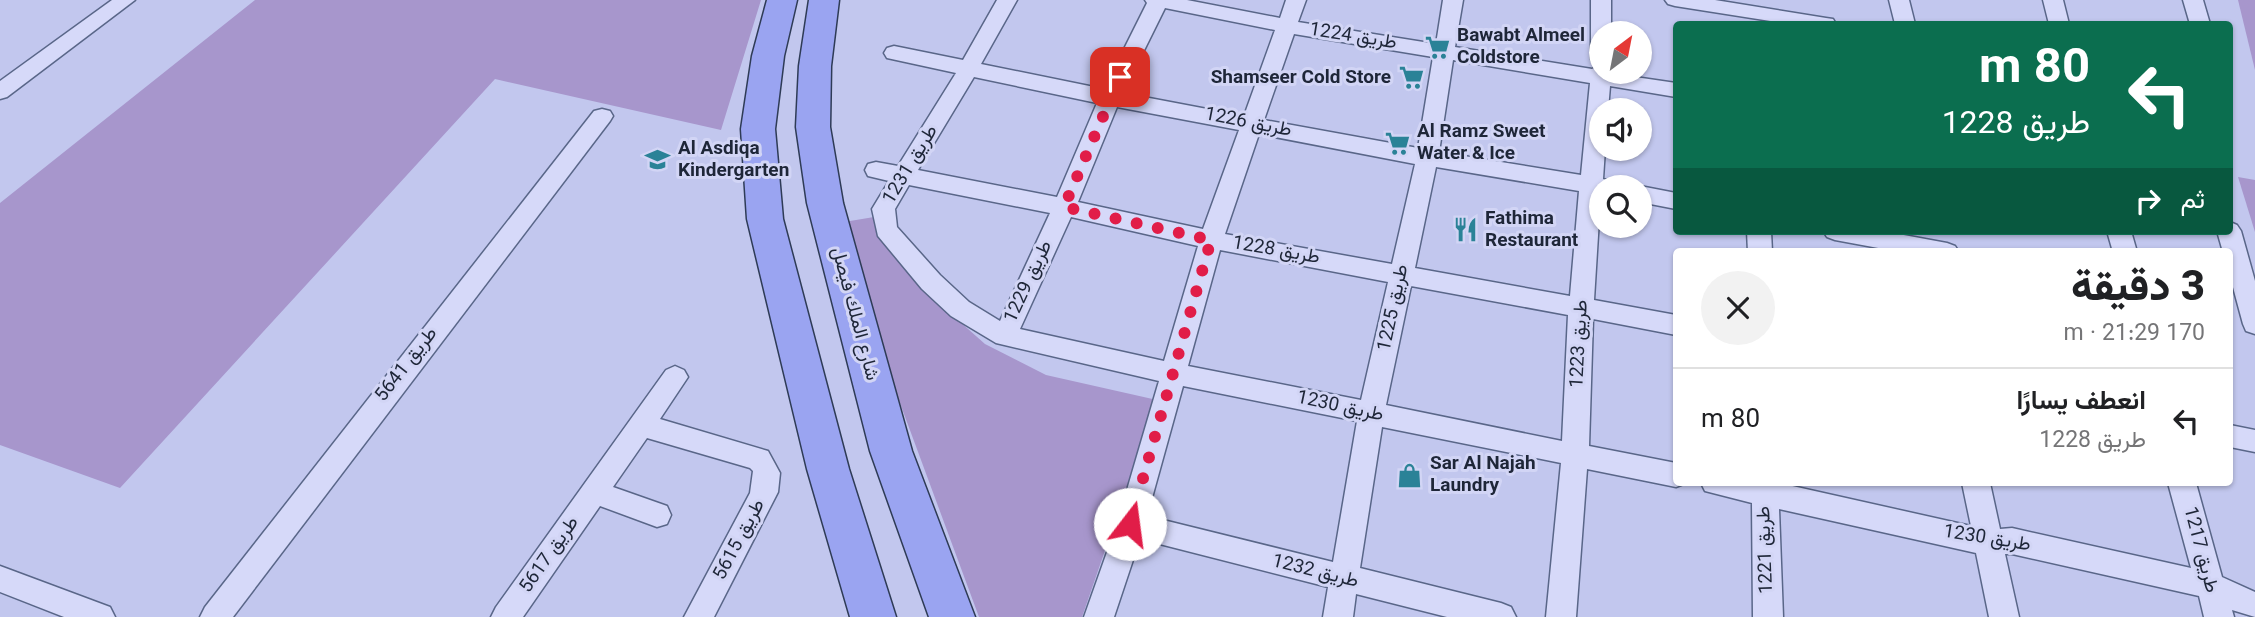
<!DOCTYPE html>
<html lang="ar">
<head>
<meta charset="utf-8">
<style>
  :root { --surface:#fff; --page:#f2f2f2; --text:#202124; --muted:#757577; --line:#e0e0e0 }
  body { margin:0; font-family:Georgia,Vazirmatn,serif; background:var(--page); color:var(--text); direction:rtl; height:100vh; display:flex; flex-direction:column; font-size:26px; white-space:nowrap }
  * { box-sizing:border-box; margin:0 }
  p { font-size:23px; color:var(--muted) }
  .icon { flex:none; width:38px; height:38px; fill:none; stroke:currentColor; stroke-width:2; stroke-linecap:round; stroke-linejoin:round }
  .map { position:relative; flex:1; overflow:hidden; direction:ltr }
  .details { position:absolute; left:1673px; top:248px; width:560px; height:238px; display:flex; flex-direction:column; background:var(--surface); border-radius:7px; box-shadow:0 2px 5px #0004; direction:rtl }
  .details>* { flex:none }
  .guide { position:absolute; left:1673px; top:21px; width:560px; height:214px; border-radius:7px; box-shadow:0 2px 5px #0004; direction:rtl; background:#0b6e4f; color:#fff; overflow:hidden }
  .needle { width:46px; rotate:32deg }
  .tools { position:absolute; left:1589px; top:21px; display:grid; gap:14px }
  .tools a { display:grid; place-items:center; width:63px; height:63px; border-radius:50%; background:var(--surface); box-shadow:0 2px 5px #0004; font-size:35px }
  .pin { position:absolute; display:grid; place-items:center; width:60px; height:60px; color:#fff; margin:-30px; border-radius:14px; box-shadow:0 4px 10px #0006 }
  .me { position:absolute; width:77px; margin:-38px; rotate:15deg; stroke-linejoin:round; filter:drop-shadow(0 0 5px #0008) }
  .turn { display:flex; align-items:center; gap:24px; height:147px; padding:0 28px; font-size:32px }
  .turn .icon { width:91px; height:91px; stroke-width:2.5 }
  .turn b { display:block; font-size:49px; line-height:60px }
  .then { display:flex; align-items:center; height:66px; padding:0 28px; background:#0003; gap:14px; font-size:26px }
  .round { display:grid; place-items:center; flex:none; width:74px; height:74px; border-radius:37px; background:var(--page) }
  .summary { display:flex; align-items:center; justify-content:space-between; height:119px; padding:0 28px }
  h1 { font-size:42px; font-weight:800; line-height:52px }
  ul { padding:0; list-style:none }
  li { display:flex; align-items:center; gap:21px; height:105px; padding:0 28px; border-top:2px solid var(--line) }
  li div { flex:1 }
  li b { display:block; font-size:26px }
  li em { font-style:normal }
  .map>svg:first-child { display:block }
  .green { fill:#a796cc }
  .lines { fill:none; stroke-linecap:round; stroke-linejoin:round }
  .street-casing { stroke:#596688; stroke-width:3 }
  .primary-casing { stroke:#2e3b56; stroke-width:3 }
  .street { fill:#d6d9f9; fill-rule:evenodd }
  .primary { fill:#9aa4f1; fill-rule:evenodd }
  .route { stroke:#e11d48; stroke-width:12; stroke-dasharray:0 21.6 }
  .labels { text-anchor:middle; dominant-baseline:central; stroke-width:6; stroke-linejoin:round; paint-order:stroke }
  .poi-label { font-size:19px; font-weight:bold; fill:#1e2638; stroke:#d2d5f5; text-anchor:start }
  .street-label { font-size:19px; fill:#1e2638; stroke:#d2d5f5 }
</style>
</head>
<body>
<div class="map">
<svg width="2255" height="617" viewBox="0 0 2255 617">
  <rect width="100%" height="100%" fill="#c2c7ee"/>
  <!-- green -->
  <g class="green">
    <polygon points="255,0 761,0 721,130 495,79 120,488 0,445 0,203"/>
    <polygon points="2238,0 2255,0 2255,70"/>
    <polygon points="2238,177 2255,180 2255,232"/>
    <polygon points="874,217 933,298 985,344 1046,375 1157,400 1082,617 979,617 856,284 844,222"/>
  </g>
  <g class="lines">
    <defs>
      <g id="street">
        <polygon points="112,0 135,0 7,97 0,99 0,81"/>
        <path d="M997 0H1017L981 64 1104 89 1147 3 1145 0H1187L1280 18 1286 0H1306L1298 22 1436 44 1443 0H1463L1455 47 1592 69 1600 65 1594 64 1591 59V0H1611V33H1601V72L1676 83V97L1610 86 1608 110H1601V149H1605L1603 179 1610 181 1613 187H1601L1594 300 1676 315V335L1593 319 1589 446 1676 463V483H1686L1676 487 1587 469 1576 617H1546L1561 463 1382 427 1360 568 1501 603 1511 607 1516 617H1447L1356 594 1353 617H1323L1328 587 1140 539 1114 617H1084L1117 524 1159 381 996 343 951 316 922 289 878 236 872 209 889 181 868 176 865 170 868 164 876 162 898 166 956 73 887 58 884 53 887 48 894 46 963 60ZM1165 8 1275 30 1244 116 1123 93ZM1294 34 1433 57 1418 148 1264 120ZM1453 60 1590 83 1581 175 1439 152ZM974 77 1097 103 1057 197 918 170ZM1117 107 1239 130 1203 229 1078 202ZM1259 134 1415 164 1392 264 1225 234ZM1436 167 1579 191 1570 296 1415 268ZM909 185 1050 213 1000 321 969 302 940 275 897 227 895 209ZM1071 217 1198 246 1164 361 1020 329ZM1220 250 1388 282 1361 400 1188 366ZM1411 286 1568 315 1562 441 1386 405ZM1183 386 1357 421 1333 562 1147 516Z"/>
        <polygon points="1665,0 1715,0 1826,18 1833,19 1836,24 1789,24 1675,6 1668,4"/>
        <polygon points="1889,0 1909,0 1915,24 1895,24"/>
        <polygon points="2043,0 2063,0 2069,24 2049,24"/>
        <polygon points="2183,0 2203,0 2210,24 2190,24"/>
        <polygon points="602,109 610,111 613,116 610,121 233,617 200,617 205,607 594,111"/>
        <polygon points="1640,186 1676,193 1676,209 1640,202 1640,187 1635,187"/>
        <polygon points="2230,222 2237,225 2241,231 2255,281 2255,334 2246,331 2243,324 2230,276 2230,252 2223,252 2217,231 2230,231"/>
        <polygon points="1747,231 1771,231 1772,252 1748,252"/>
        <polygon points="1823,231 1882,231 1947,243 1955,246 1959,252 1900,252 1835,240 1827,237"/>
        <polygon points="2107,231 2131,231 2137,252 2113,252"/>
        <polygon points="675,366 684,370 688,377 660,419 768,451 780,473 778,492 714,617 684,617 750,493 753,471 750,468 647,438 613,487 667,506 671,515 667,524 657,527 600,506 523,617 491,617 496,607 666,370"/>
        <polygon points="2230,425 2255,430 2255,452 2230,447"/>
        <polygon points="1701,483 1779,483 1971,526 1962,483 1990,483 2000,529 2012,528 2191,568 2168,483 2196,483 2222,577 2255,592 2255,617 2232,610 2234,617 2204,617 2199,596 2012,554 2005,554 2019,617 1989,617 1976,553 1779,509 1783,617 1753,617 1752,503 1705,491"/>
        <polygon points="0,566 110,607 115,617 64,617 0,592"/>
      </g>
      <g id="primary">
        <polygon points="767,0 797,0 784,56 775,129 783,219 849,469 896,617 850,617 807,469 747,219 741,129 752,56"/>
        <polygon points="809,0 839,0 831,66 830,127 843,203 912,451 975,617 929,617 870,451 807,203 796,127 799,66"/>
      </g>
    </defs>
    <!-- street casing -->
    <use href="#street" class="street-casing"/>
    <!-- primary casing -->
    <use href="#primary" class="primary-casing"/>
    <!-- street -->
    <use href="#street" class="street"/>
    <!-- primary -->
    <use href="#primary" class="primary"/>
  </g>
  <g class="lines">
    <!-- route -->
    <polyline class="route" points="1120,77 1064,207 1211,240 1130,524"/>
  </g>
  <!-- icons -->
  <defs>
    <symbol id="supermarket-bare" viewBox="-9 -9 18 18"><path d="M-6-5.5h2.5l.6 2H6L4.5 2H-2.5L-4.4-4H-6ZM-1.5 3.2a1.3 1.3 0 1 0 .1 0ZM3 3.2a1.3 1.3 0 1 0 .1 0Z" fill="#2a8297" stroke="#d2d5f5" stroke-width="2.5" paint-order="stroke"/></symbol>
    <symbol id="school-bare" viewBox="-9 -9 18 18"><path d="M0-5L7-2L0 1L-7-2ZM-4 1L0 2.5L4 1V4Q0 6-4 4Z" fill="#2a8297" stroke="#d2d5f5" stroke-width="2.5" paint-order="stroke"/></symbol>
    <symbol id="restaurant-bare" viewBox="-9 -9 18 18"><path d="M-5-6h1v4h1v-4h1v4h1v-4h1v5L-1.5 .5V6h-2V.5L-5-1ZM5-6V6H3V1.5H1.5Q1.5-4 5-6Z" fill="#2a8297" stroke="#d2d5f5" stroke-width="2.5" paint-order="stroke"/></symbol>
    <symbol id="shop-bare" viewBox="-9 -9 18 18"><path d="M-5-2.5h2.3a2.7 3.5 0 0 1 5.4 0H5L5.5 6h-11ZM-1.5-2.5h3a1.5 2.3 0 0 0-3 0Z" fill="#2a8297" stroke="#d2d5f5" stroke-width="2.5" paint-order="stroke"/></symbol>
  </defs>
  <g fill-rule="evenodd">
    <use href="#supermarket-bare" x="1420" y="30" width="35" height="35"/>
    <use href="#supermarket-bare" x="1394" y="60" width="35" height="35"/>
    <use href="#supermarket-bare" x="1380" y="126" width="35" height="35"/>
    <use href="#school-bare" x="640" y="142" width="35" height="35"/>
    <use href="#restaurant-bare" x="1448" y="212" width="35" height="35"/>
    <use href="#shop-bare" x="1392" y="458" width="35" height="35"/>
  </g>
  <g class="labels">
    <!-- poi labels -->
    <g class="poi-label">
      <text x="1457" y="36">Bawabt Almeel<tspan x="1457" dy="22">Coldstore</tspan></text>
      <text x="1391" y="78" text-anchor="end">Shamseer Cold Store</text>
      <text x="1417" y="132">Al Ramz Sweet<tspan x="1417" dy="22">Water &amp; Ice</tspan></text>
      <text x="678" y="149">Al Asdiqa<tspan x="678" dy="22">Kindergarten</tspan></text>
      <text x="1485" y="219">Fathima<tspan x="1485" dy="22">Restaurant</tspan></text>
      <text x="1430" y="464">Sar Al Najah<tspan x="1430" dy="22">Laundry</tspan></text>
    </g>
    <!-- street labels -->
    <g class="street-label">
      <text transform="translate(1353 37) rotate(9)">طريق 1224</text>
      <text transform="translate(1248 123) rotate(11)">طريق 1226</text>
      <text transform="translate(911 165) rotate(-59)">طريق 1231</text>
      <text transform="translate(1276 251) rotate(10)">طريق 1228</text>
      <text transform="translate(1029 282) rotate(-65)">طريق 1229</text>
      <text transform="translate(1394 308) rotate(-78)">طريق 1225</text>
      <text transform="translate(854 314) rotate(75)">شارع الملك فيصل</text>
      <text transform="translate(1580 344) rotate(-87)">طريق 1223</text>
      <text transform="translate(407 365) rotate(-52)">طريق 5641</text>
      <text transform="translate(1340 407) rotate(12)">طريق 1230</text>
      <text transform="translate(1987 539) rotate(9)">طريق 1230</text>
      <text transform="translate(740 540) rotate(-62)">طريق 5615</text>
      <text transform="translate(1766 550) rotate(-92)">طريق 1221</text>
      <text transform="translate(2200 550) rotate(75)">طريق 1217</text>
      <text transform="translate(550 555) rotate(-55)">طريق 5617</text>
      <text transform="translate(1315 572) rotate(14)">طريق 1232</text>
    </g>
  </g>
</svg>
<div class="tools">
<a><svg class="needle" viewBox="-14 -14 28 28"><path d="M0-13l5 13h-10z" fill="#e53935"/><path d="M0 13l5-13h-10z" fill="#757577"/></svg></a>
<a><svg class="icon" aria-label="sound" viewBox="0 0 24 24"><path d="M4 9h4l5-4v14l-5-4H4zM17 9q2 3 0 6"/></svg></a>
<a><svg class="icon" aria-label="search" viewBox="0 0 24 24"><circle cx="10" cy="10" r="6"/><path d="M15 15l6 6"/></svg></a>
</div>
<div class="pin" style="left:1120px;top:77px;background:#d93025"><svg class="icon" aria-label="arrive" viewBox="0 0 24 24"><path d="M6 21V4h12l-3 4 3 4H6"/></svg></div>
<svg class="me" style="left:1130px;top:524px" viewBox="-20 -20 40 40"><circle r="19" fill="#fff"/><path d="M0-13L10 11 0 6-10 11z" fill="#e11d48"/></svg>
<div class="guide">
<div class="turn"><svg class="icon" aria-label="left" viewBox="0 0 24 24"><path d="M17 20v-9H6M10 6l-5 5 5 5"/></svg><div><b>80 m</b>طريق 1228</div></div>
<div class="then">ثم<svg class="icon" aria-label="right" viewBox="0 0 24 24"><path d="M7 20v-9h11M14 6l5 5-5 5"/></svg></div>
</div>
<section class="details">
<div class="summary"><div><h1>3 دقيقة</h1><p>170 m · 21:29</p></div><a class="round"><svg class="icon" aria-label="close" viewBox="0 0 24 24"><path d="M6 6l12 12M18 6L6 18"/></svg></a></div>
<ul>
<li><svg class="icon" aria-label="left" viewBox="0 0 24 24"><path d="M17 20v-9H6M10 6l-5 5 5 5"/></svg><div><b>انعطف يسارًا</b><p>طريق 1228</p></div><em>80 m</em></li>
</ul>
</section>
</div>
</body>
</html>
